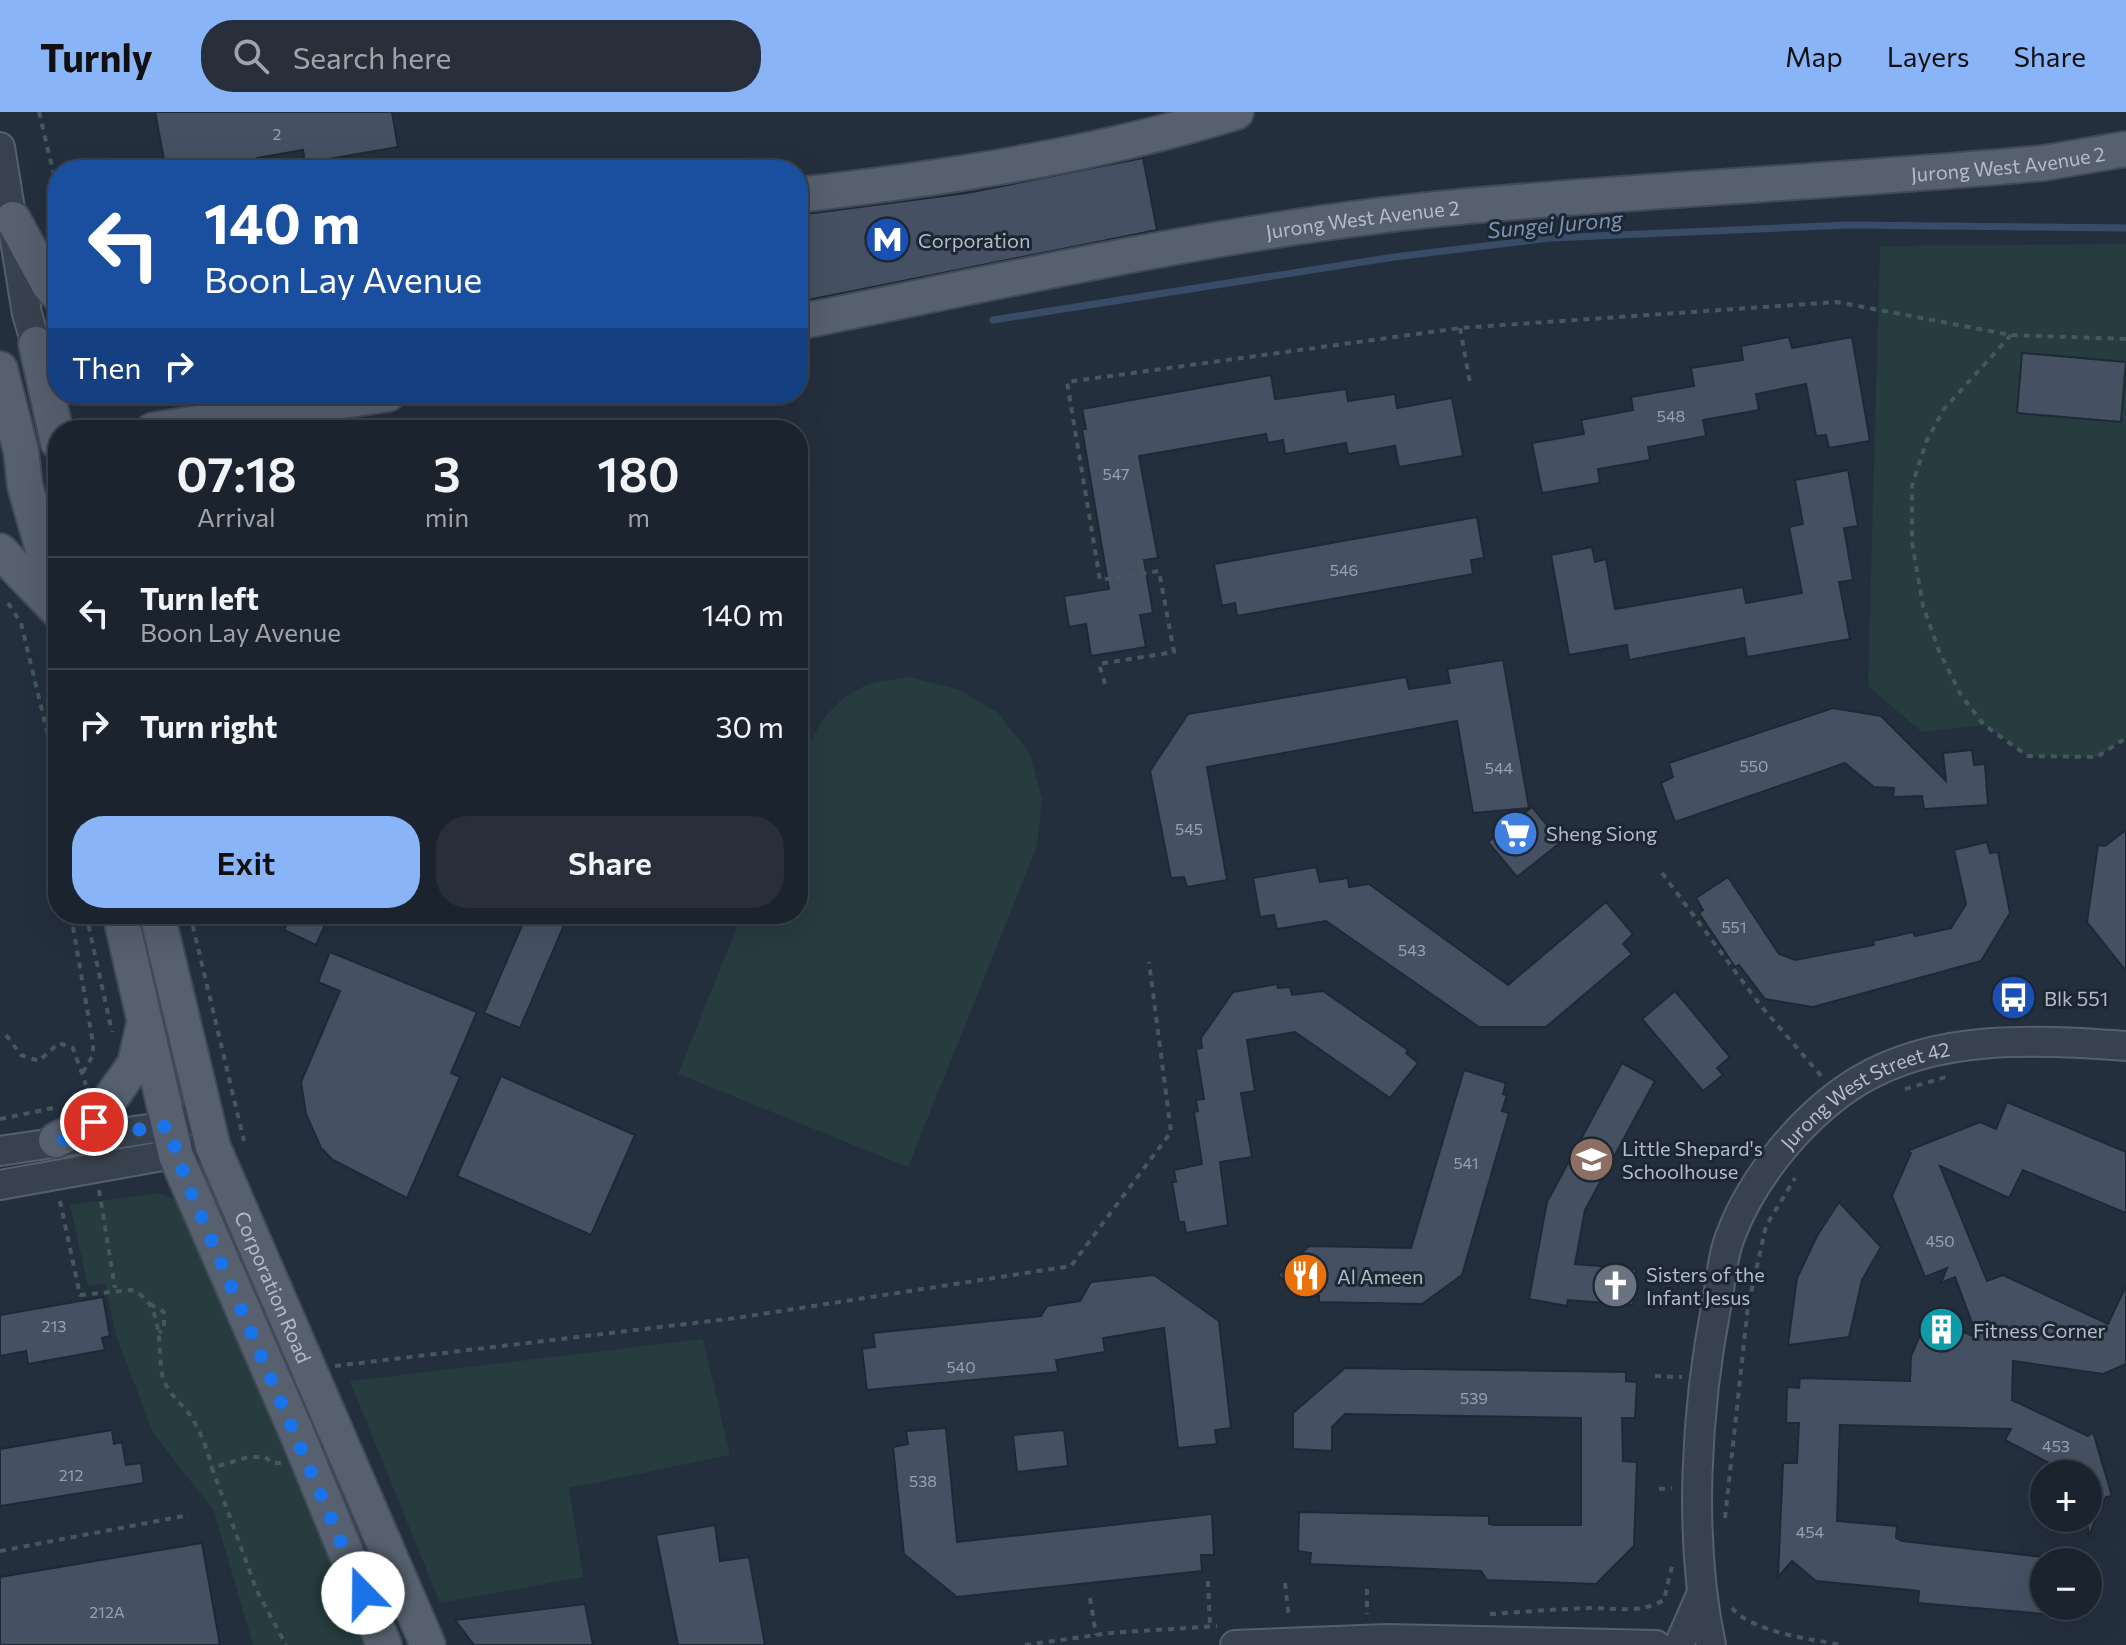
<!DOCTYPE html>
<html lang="en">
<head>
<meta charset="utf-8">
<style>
  :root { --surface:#1b232e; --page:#282f3a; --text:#f1f3f6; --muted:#a0a4aa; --line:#39404a; --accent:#8ab4f8 }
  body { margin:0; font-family:Commissioner,sans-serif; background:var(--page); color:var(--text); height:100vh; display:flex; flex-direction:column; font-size:30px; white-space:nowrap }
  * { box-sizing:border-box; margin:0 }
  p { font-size:26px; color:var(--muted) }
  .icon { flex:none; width:44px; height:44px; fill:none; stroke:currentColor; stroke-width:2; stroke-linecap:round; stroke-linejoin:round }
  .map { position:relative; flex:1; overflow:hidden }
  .panel { position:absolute; left:48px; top:308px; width:760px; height:504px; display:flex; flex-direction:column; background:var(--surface); border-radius:32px; box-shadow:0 8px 32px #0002,0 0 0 2px var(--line) }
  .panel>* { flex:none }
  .top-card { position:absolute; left:48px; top:48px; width:760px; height:244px; border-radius:32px; box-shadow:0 8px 32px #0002,0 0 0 2px var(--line); background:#1a4fa0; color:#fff; overflow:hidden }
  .controls { position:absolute; left:2030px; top:1348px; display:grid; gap:16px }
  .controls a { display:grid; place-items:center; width:72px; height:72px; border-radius:50%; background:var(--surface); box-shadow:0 8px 32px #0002,0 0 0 2px var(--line); font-size:40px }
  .pin { position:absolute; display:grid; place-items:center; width:68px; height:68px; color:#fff; margin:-34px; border:4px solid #fff; border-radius:50%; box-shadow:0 2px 8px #0007 }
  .me { position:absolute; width:88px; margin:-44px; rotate:338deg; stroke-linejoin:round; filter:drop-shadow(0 0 6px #0008) }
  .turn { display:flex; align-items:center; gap:28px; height:168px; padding:0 24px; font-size:36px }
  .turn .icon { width:104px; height:104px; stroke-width:2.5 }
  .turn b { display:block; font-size:56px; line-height:68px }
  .then { display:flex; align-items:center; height:76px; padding:0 24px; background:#0003; gap:16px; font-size:30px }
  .eta { display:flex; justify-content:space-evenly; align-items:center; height:136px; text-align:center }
  .eta b { font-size:48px; font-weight:600; line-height:56px }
  .action { display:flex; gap:16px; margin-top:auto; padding:16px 24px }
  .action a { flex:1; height:92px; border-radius:32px; background:var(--accent); color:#111; font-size:32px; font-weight:600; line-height:92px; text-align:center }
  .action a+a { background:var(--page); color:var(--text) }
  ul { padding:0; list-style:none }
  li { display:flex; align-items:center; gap:24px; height:112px; padding:0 24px; border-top:2px solid var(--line) }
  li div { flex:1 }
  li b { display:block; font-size:30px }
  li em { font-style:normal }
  header { display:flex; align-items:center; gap:48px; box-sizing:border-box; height:112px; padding:0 40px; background:var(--accent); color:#111 }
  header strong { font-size:38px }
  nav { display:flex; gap:44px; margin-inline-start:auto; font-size:28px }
  .search { width:560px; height:72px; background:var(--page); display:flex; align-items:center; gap:20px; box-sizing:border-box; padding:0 28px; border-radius:32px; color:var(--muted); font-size:30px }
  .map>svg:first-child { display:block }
  .green { fill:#263c3f }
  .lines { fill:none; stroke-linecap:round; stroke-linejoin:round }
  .stream { stroke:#394c67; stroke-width:7 }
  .building { fill:#455162; stroke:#1f2835; stroke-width:2 }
  .minor-casing { stroke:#565f6c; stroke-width:32 }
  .major-casing { stroke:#414a57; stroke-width:38 }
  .path { stroke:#44595c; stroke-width:4; stroke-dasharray:6 6; stroke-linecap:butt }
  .minor { stroke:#38414e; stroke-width:28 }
  .major { stroke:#56606e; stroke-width:34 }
  .route { stroke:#1a73e8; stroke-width:14; stroke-dasharray:0 25.2 }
  .labels { text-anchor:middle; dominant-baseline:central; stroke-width:6; stroke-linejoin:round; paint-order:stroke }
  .number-label { font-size:16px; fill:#98a1af }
  .street-label { font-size:20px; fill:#b4bcc9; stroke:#1d2633 }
  .poi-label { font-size:20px; fill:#b4bcc9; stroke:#1d2633; text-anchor:start }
  .water-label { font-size:22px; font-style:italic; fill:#7c92b1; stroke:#1d2633 }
</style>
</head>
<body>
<header>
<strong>Turnly</strong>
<div class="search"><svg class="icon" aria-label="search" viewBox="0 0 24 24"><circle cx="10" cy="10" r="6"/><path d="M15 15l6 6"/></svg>Search here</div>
<nav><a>Map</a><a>Layers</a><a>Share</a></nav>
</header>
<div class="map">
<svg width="2126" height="1533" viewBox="0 0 2126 1533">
  <rect width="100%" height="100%" fill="#242f3e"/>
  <!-- green -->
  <g class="green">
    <polygon points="2126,132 2126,626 2097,645 2028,644 1984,613 1922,620 1868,574 1880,134"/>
    <path d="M909 565 960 578 998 601 1029 640 1042 687 1037 734 908 1055 678 962 742 802H798C798 725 779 620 860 576 873 569 894 568 909 565Z"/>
    <polygon points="159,1081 188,1093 292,1359 367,1533 253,1533 214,1399 153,1321 116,1223 105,1171 88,1174 70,1093"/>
    <polygon points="703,1227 730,1343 569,1376 583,1465 440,1491 350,1269"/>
  </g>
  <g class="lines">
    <!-- stream -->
    <polyline class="stream" points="993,208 1394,145 1550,126 1849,113 2126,116"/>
  </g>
  <!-- building -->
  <g class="building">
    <polygon points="155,0 392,0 398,35 305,51 303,38 257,46 259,58 166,58"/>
    <polygon points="1143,46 1157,118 798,190 798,103 967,81"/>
    <polygon points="1789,225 1792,236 1852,225 1870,329 1829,336 1826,323 1816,324 1806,272 1756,282 1759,298 1703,308 1706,324 1648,335 1650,348 1598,357 1600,371 1542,381 1532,331 1584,322 1581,308 1633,298 1631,285 1694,274 1691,256 1743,248 1741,234"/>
    <polygon points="2022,241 2126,250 2121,310 2017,301"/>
    <polygon points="1271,263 1275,287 1346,277 1348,289 1395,282 1397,296 1452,286 1463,344 1399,355 1395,334 1348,342 1346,331 1285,342 1283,328 1268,331 1266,322 1139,344 1158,446 1144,448 1153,501 1140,503 1146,535 1091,544 1086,512 1069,515 1064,484 1109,477 1082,317 1086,317 1082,297"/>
    <polygon points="1848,358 1858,414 1844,416 1853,468 1839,470 1850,527 1747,545 1744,526 1629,548 1627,533 1569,543 1551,443 1592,435 1595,450 1606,447 1615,497 1743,475 1746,491 1802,481 1789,415 1803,412 1795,368"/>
    <polygon points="1477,405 1484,446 1471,448 1473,462 1237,504 1235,491 1222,494 1214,452"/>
    <polygon points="1503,548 1529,696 1473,701 1457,609 1207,655 1227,768 1187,775 1184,765 1171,766 1150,659 1188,602 1406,565 1409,577 1450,571 1447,557"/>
    <polygon points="1833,596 1881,604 1946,669 1943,641 1972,638 1974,653 1985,652 1988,693 1924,697 1922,684 1893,685 1894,676 1874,675 1845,651 1675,710 1661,671 1673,665 1669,651"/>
    <polygon points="1532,695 1561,730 1517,765 1488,730"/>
    <polygon points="2126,718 2126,859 2087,810 2098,733 2105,734"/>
    <polygon points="1987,730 1990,741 1998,740 2010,801 1981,849 1813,895 1765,887 1739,853 1735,855 1699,801 1703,798 1696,786 1728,765 1779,842 1795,848 1874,833 1873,829 1913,820 1915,824 1951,816 1966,792 1954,738"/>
    <polygon points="1316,755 1320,770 1348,766 1349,775 1369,772 1508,873 1606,790 1633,822 1623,832 1632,842 1546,915 1479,915 1326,809 1277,817 1274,803 1260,805 1253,766"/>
    <polygon points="291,802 330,802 316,833 284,818"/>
    <polygon points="527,802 544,802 565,811 520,916 484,901"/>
    <polygon points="330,840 477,900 451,961 460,965 407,1086 333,1048 321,1036 306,1002 301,970 340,879 318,870"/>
    <polygon points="1277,872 1278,876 1290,875 1292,883 1323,879 1408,938 1406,941 1418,951 1390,986 1295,920 1247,928 1255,979 1241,981 1252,1045 1220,1050 1228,1113 1186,1121 1184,1110 1179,1110 1172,1070 1176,1070 1174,1058 1202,1052 1194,1000 1198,999 1196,988 1204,987 1196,937 1202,936 1201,926 1233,880"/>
    <polygon points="1675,879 1730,945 1717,956 1723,963 1703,979 1642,907"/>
    <polygon points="1622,951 1655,969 1585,1098 1575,1152 1636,1157 1633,1193 1568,1188 1567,1194 1529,1187 1547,1090"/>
    <polygon points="1464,958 1506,971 1503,982 1507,983 1502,999 1509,1001 1462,1163 1422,1192 1319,1190 1319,1184 1297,1183 1278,1163 1309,1134 1411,1136"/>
    <polygon points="501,964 635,1023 591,1123 457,1064"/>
    <polygon points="2007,990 2126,1040 2126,1101 2023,1058 2009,1086 1940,1054 1987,1169 2003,1163 2108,1212 2126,1174 2126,1252 2103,1262 2013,1249 2012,1288 2088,1324 2093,1320 2112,1384 2106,1385 2088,1425 2088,1362 2056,1362 2053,1353 2005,1328 2011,1317 1840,1313 1837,1409 1897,1414 1896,1426 1902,1429 2044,1445 2044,1502 1918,1491 1919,1479 1816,1469 1792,1449 1778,1465 1783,1351 1797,1351 1799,1311 1786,1311 1787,1275 1799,1276 1800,1266 1910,1269 1911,1244 1929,1202 1978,1227 1955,1165 1941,1171 1947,1156 1925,1165 1892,1084 1911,1041 1907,1039 1980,1010 1996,1017"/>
    <polygon points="1839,1090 1881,1135 1862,1168 1849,1225 1788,1233 1797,1166 1817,1124"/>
    <polygon points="1154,1163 1219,1209 1231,1316 1215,1318 1217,1332 1178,1336 1164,1216 1103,1226 1105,1240 1056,1248 1058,1260 867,1278 862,1237 875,1235 873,1221 1041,1204 1047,1194 1080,1189 1091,1170"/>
    <polygon points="103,1185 110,1224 102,1226 105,1238 28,1252 26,1239 0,1244 0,1203"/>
    <polygon points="1345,1256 1626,1260 1626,1269 1637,1270 1635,1306 1622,1306 1623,1349 1637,1350 1634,1434 1596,1472 1487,1468 1481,1459 1310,1452 1311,1441 1298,1439 1299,1400 1489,1404 1489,1412 1494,1413 1581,1413 1581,1306 1345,1302 1332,1315 1332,1339 1293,1337 1293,1301"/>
    <polygon points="946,1316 957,1430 1212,1402 1214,1443 1201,1443 1202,1459 957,1485 904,1442 893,1335 908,1332 906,1319"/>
    <polygon points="112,1318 114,1332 122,1330 126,1353 141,1351 144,1371 0,1394 0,1337"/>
    <polygon points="1064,1318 1068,1354 1017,1360 1013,1323"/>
    <polygon points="715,1413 720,1449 749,1445 765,1533 678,1533 656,1423"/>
    <polygon points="202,1431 220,1533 0,1533 0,1465"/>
    <polygon points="585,1492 593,1533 474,1533 455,1508"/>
  </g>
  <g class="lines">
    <defs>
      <g id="minor">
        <polyline points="0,35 27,202 36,232"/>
        <polyline points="0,1039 168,1014 204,1003"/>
        <polyline points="0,1073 213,1035"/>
        <polyline points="1235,1533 1387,1527 1656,1533"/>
        <polyline points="1679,1533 1701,1483"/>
        <path id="s1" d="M1711 1533C1688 1426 1696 1297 1717 1190 1721 1169 1722 1145 1730 1125 1752 1065 1805 1001 1860 968 1940 921 2037 928 2126 934"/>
      </g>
      <g id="major">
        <path d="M798 83C946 66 1093 44 1236 0"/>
        <polyline points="13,107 49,173 58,182"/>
        <path id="s2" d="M798 210C1017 166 1235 116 1458 95 1653 77 1849 69 2044 51L2126 37"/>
        <polyline points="36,232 58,330"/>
        <polyline points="0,257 21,339 25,374 58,491"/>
        <polyline points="153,318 388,282"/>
        <polyline points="0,439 58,499"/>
        <polyline points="120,802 176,1044 298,1324 384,1533"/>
        <path id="s3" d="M157 802 213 1035 428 1533"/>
        <polyline points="56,1028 94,1010 135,952 143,916"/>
      </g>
    </defs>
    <!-- minor casing -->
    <use href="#minor" class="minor-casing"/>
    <!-- major casing -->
    <use href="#major" class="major-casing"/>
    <!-- path -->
    <g class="path">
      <polyline points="39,0 58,80"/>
      <polyline points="1460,216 1470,271"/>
      <polyline points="2011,223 1944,297 1926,330 1912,374 1912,430 1923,494 1939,539 1961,583 1984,613 2028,644 2097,645 2126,626"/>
      <polyline points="8,491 21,511 58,665"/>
      <polyline points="1105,572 1099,552 1174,540 1159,459 1100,468 1067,270 1460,216 1837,190 2011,223 2126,227"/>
      <polyline points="1662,761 1761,894 1823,966"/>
      <polyline points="86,802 112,920"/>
      <polyline points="190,802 244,1029"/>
      <polyline points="73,815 93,931 93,943 82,962"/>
      <polyline points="6,923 21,943 39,949 59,931 73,936 86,973"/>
      <polyline points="1905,977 1946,965"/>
      <polyline points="0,1007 53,996"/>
      <polyline points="99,1078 115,1176"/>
      <path d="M60 1089 80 1183 131 1178C165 1190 157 1235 162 1262 166 1281 180 1289 190 1303 200 1318 208 1339 212 1356"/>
      <polyline points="150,1192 164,1200 164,1216 159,1221"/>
      <polyline points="335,1254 736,1206 1071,1154 1171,1020 1149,850"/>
      <polyline points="1655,1264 1682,1265"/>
      <polyline points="281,1351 272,1351 265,1345 248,1345 212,1356 257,1479 286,1533"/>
      <polyline points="1659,1377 1672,1376"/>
      <polyline points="1725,1406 1748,1194 1766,1114 1795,1066"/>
      <polyline points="0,1439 189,1403"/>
      <polyline points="1208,1469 1210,1514"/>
      <polyline points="1285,1471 1289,1507"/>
      <polyline points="1367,1477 1367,1502"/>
      <polyline points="1090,1486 1096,1523"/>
      <path d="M1732 1496C1752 1520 1810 1527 1841 1533"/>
      <path d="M1490 1502C1523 1500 1557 1497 1590 1496 1617 1496 1639 1502 1664 1488L1673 1450"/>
      <polyline points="1025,1533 1110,1521 1217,1514"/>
    </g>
    <!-- minor -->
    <use href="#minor" class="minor"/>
    <!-- major -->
    <use href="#major" class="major"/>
  </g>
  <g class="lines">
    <!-- route -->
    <polyline class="route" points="94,1010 56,1028 168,1014 186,1069 363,1481"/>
  </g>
  <!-- icons -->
  <defs>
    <symbol id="metro-disc" viewBox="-11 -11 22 22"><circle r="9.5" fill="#1a4fb4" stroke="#1d2633"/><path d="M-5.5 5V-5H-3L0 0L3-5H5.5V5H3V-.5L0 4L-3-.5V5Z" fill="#fff"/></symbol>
    <symbol id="supermarket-disc" viewBox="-11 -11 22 22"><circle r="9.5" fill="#3f7fe0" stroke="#1d2633"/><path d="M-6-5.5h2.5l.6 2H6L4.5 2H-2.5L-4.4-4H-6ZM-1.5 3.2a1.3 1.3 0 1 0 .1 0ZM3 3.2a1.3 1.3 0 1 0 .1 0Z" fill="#fff"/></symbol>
    <symbol id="bus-disc" viewBox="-11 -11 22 22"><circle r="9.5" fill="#1a4fb4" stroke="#1d2633"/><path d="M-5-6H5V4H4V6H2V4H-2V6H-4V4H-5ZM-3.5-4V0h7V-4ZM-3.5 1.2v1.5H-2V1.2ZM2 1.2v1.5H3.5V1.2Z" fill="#fff"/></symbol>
    <symbol id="school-disc" viewBox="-11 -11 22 22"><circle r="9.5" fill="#8d6e63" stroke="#1d2633"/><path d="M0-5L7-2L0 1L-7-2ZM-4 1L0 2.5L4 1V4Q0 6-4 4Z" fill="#fff"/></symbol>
    <symbol id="restaurant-disc" viewBox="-11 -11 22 22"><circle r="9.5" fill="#e8710a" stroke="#1d2633"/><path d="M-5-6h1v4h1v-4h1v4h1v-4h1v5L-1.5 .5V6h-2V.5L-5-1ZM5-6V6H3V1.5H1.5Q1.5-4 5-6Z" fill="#fff"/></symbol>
    <symbol id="church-disc" viewBox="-11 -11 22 22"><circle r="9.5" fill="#6b7280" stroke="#1d2633"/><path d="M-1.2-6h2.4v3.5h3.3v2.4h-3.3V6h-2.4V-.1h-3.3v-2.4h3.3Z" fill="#fff"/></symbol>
    <symbol id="building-disc" viewBox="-11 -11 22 22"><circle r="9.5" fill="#0f9aa8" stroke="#1d2633"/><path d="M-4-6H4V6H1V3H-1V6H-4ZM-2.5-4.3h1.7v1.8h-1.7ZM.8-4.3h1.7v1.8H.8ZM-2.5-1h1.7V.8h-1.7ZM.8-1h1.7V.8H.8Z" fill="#fff"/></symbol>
  </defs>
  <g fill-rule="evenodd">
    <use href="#metro-disc" x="862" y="102" width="51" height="51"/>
    <use href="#supermarket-disc" x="1490" y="696" width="51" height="51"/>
    <use href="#bus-disc" x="1988" y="860" width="51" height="51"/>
    <use href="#school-disc" x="1566" y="1022" width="51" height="51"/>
    <use href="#restaurant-disc" x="1280" y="1138" width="51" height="51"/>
    <use href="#church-disc" x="1590" y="1148" width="51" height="51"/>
    <use href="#building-disc" x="1916" y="1192" width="51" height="51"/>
  </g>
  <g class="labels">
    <!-- number labels -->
    <g class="number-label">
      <text x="277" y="21">2</text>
      <text x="1671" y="303">548</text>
      <text x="1116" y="361">547</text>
      <text x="1344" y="457">546</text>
      <text x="1754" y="653">550</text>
      <text x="1499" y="655">544</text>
      <text x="1189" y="716">545</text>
      <text x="1734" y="814">551</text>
      <text x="1412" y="837">543</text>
      <text x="1466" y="1050">541</text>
      <text x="1940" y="1128">450</text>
      <text x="54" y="1213">213</text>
      <text x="961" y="1254">540</text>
      <text x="1474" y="1285">539</text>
      <text x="2056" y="1333">453</text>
      <text x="71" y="1362">212</text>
      <text x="923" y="1368">538</text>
      <text x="1810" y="1419">454</text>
      <text x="107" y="1499">212A</text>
    </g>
    <!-- street labels -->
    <g class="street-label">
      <text stroke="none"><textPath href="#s2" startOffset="1222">Jurong West Avenue 2</textPath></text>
      <text stroke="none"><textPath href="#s2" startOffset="574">Jurong West Avenue 2</textPath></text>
      <text stroke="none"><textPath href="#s1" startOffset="616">Jurong West Street 42</textPath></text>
      <text stroke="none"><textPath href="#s3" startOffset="392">Corporation Road</textPath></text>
    </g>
    <!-- poi labels -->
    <g class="poi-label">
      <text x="918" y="128">Corporation</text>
      <text x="1546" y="721">Sheng Siong</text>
      <text x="2044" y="886">Blk 551</text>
      <text x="1622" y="1036">Little Shepard's<tspan x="1622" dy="23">Schoolhouse</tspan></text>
      <text x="1646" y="1162">Sisters of the<tspan x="1646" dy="23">Infant Jesus</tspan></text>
      <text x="1337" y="1164">Al Ameen</text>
      <text x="1973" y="1218">Fitness Corner</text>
    </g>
    <!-- water labels -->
    <g class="water-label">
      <text transform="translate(1555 112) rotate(-5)">Sungei Jurong</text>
    </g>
  </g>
</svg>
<div class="controls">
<a>+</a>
<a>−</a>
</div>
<div class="pin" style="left:94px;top:1010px;background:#d93025"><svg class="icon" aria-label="arrive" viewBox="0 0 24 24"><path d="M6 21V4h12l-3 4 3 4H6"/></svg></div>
<svg class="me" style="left:363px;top:1481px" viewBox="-20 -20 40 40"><circle r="19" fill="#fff"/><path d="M0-13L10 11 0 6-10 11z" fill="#1a73e8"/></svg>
<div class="top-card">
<div class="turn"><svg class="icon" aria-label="left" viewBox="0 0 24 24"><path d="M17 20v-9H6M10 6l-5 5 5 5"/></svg><div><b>140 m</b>Boon Lay Avenue</div></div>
<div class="then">Then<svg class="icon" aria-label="right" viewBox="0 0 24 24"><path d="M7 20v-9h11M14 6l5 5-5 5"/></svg></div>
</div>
<section class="panel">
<div class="eta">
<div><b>07:18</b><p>Arrival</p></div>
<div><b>3</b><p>min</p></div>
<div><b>180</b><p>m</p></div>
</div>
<ul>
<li><svg class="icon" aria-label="left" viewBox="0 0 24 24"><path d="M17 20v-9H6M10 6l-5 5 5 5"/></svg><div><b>Turn left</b><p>Boon Lay Avenue</p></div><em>140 m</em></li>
<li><svg class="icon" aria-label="right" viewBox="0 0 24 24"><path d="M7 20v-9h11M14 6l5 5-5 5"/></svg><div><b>Turn right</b></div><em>30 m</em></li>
</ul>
<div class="action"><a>Exit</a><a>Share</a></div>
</section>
</div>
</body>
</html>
